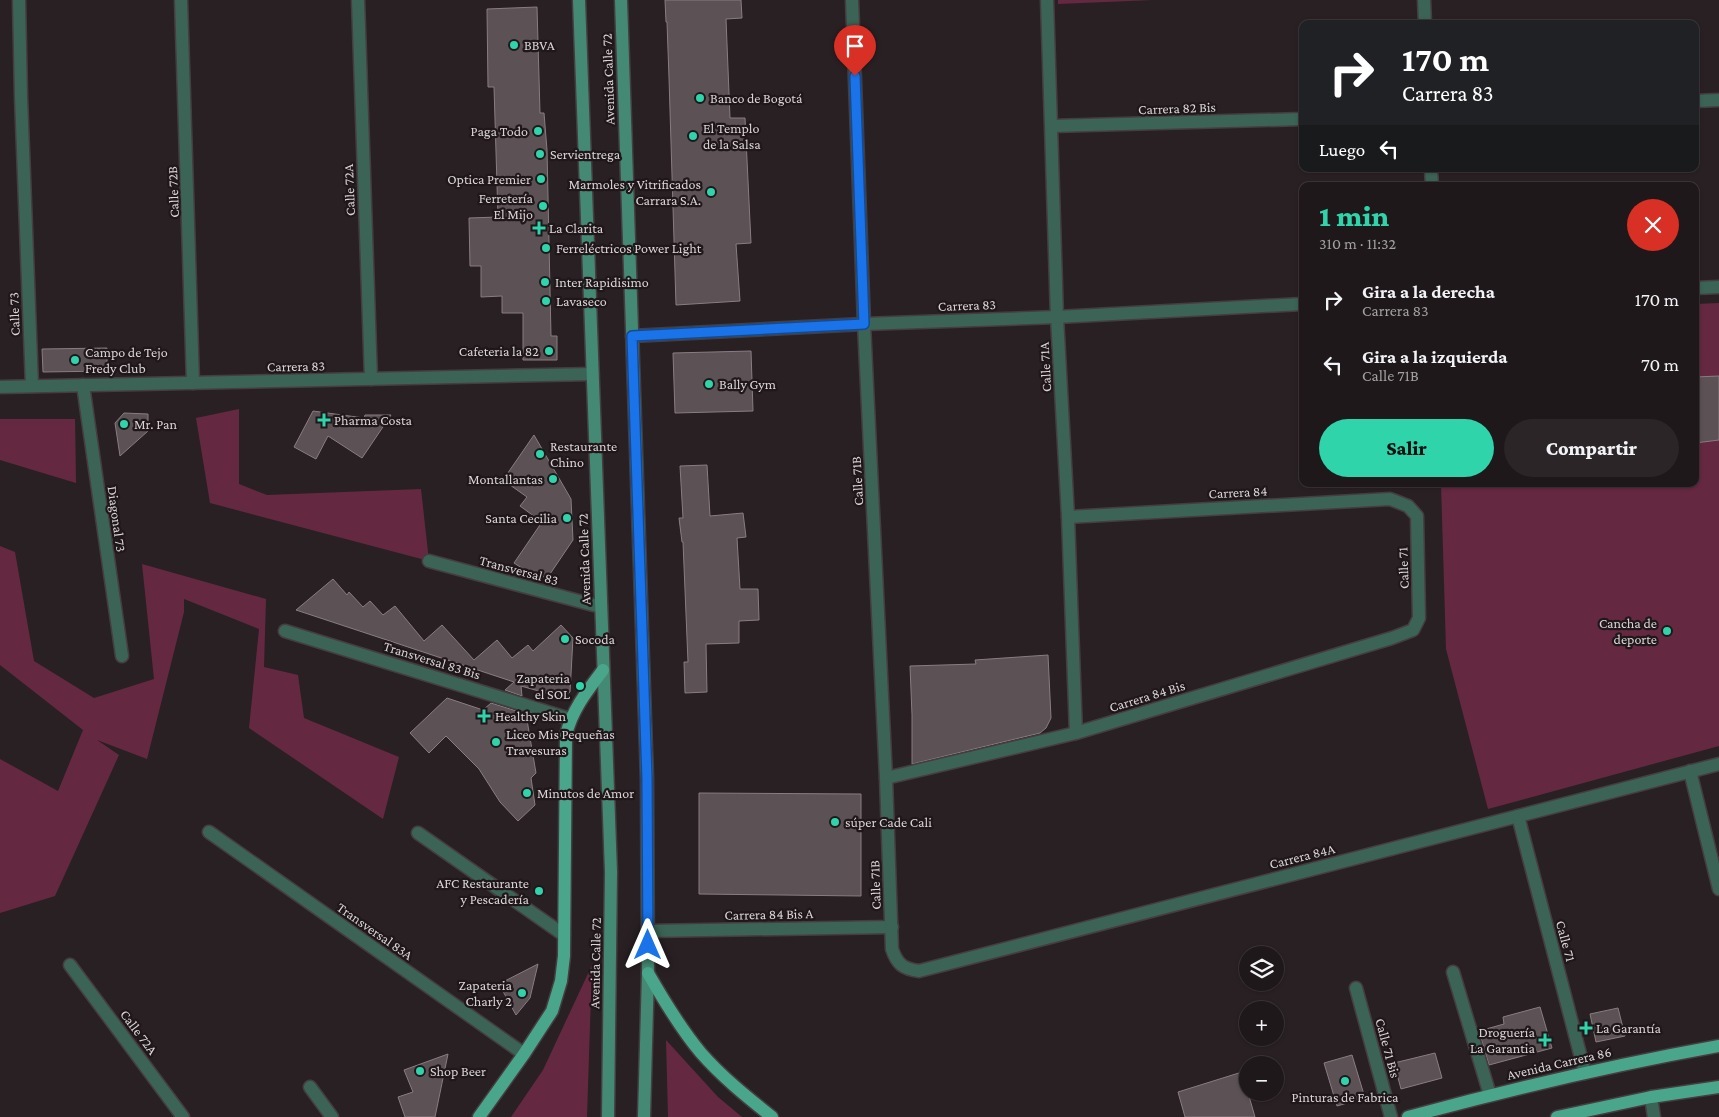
<!DOCTYPE html>
<html lang="es">
<head>
<meta charset="utf-8">
<style>
  :root { --surface:#1f181a; --page:#2c2527; --text:#f1f3f6; --muted:#a1a0a2; --line:#3c3739; --accent:#2fd4aa }
  body { margin:0; font-family:"Crimson Pro",serif; background:var(--page); color:var(--text); height:100vh; display:flex; flex-direction:column; font-size:19px; white-space:nowrap }
  * { box-sizing:border-box; margin:0 }
  p { font-size:16px; color:var(--muted) }
  .icon { flex:none; width:28px; height:28px; fill:none; stroke:currentColor; stroke-width:2; stroke-linecap:round; stroke-linejoin:round }
  .map { position:relative; flex:1; overflow:hidden }
  .details { position:absolute; left:1299px; top:182px; width:400px; height:305px; display:flex; flex-direction:column; background:var(--surface); border-radius:10px; box-shadow:0 1px 4px #0004,0 0 0 1px var(--line) }
  .details>* { flex:none }
  .banner { position:absolute; left:1299px; top:20px; width:400px; height:152px; border-radius:10px; box-shadow:0 1px 4px #0004,0 0 0 1px var(--line); background:#202124; color:#fff; overflow:hidden }
  .buttons { position:absolute; left:1239px; top:946px; display:grid; gap:10px }
  .buttons a { display:grid; place-items:center; width:45px; height:45px; border-radius:50%; background:var(--surface); box-shadow:0 1px 4px #0004,0 0 0 1px var(--line); font-size:25px }
  .pin { position:absolute; display:grid; place-items:center; width:42px; height:42px; color:#fff; margin:-51px -21px; border-radius:50% 50% 50% 0; rotate:-45deg; box-shadow:0 0 5px #0007 }
  .pin .icon { rotate:45deg }
  .me { position:absolute; width:55px; margin:-28px; rotate:0deg; stroke-linejoin:round; filter:drop-shadow(0 0 4px #0008) }
  .turn { display:flex; align-items:center; gap:18px; height:105px; padding:0 20px; font-size:22px }
  .turn .icon { width:65px; height:65px; stroke-width:2.5 }
  .turn b { display:block; font-size:35px; line-height:42px }
  .then { display:flex; align-items:center; height:48px; padding:0 20px; background:#0003; gap:10px; font-size:19px }
  .round { display:grid; place-items:center; flex:none; width:52px; height:52px; border-radius:26px; background:var(--page) }
  .head { display:flex; align-items:center; justify-content:space-between; height:85px; padding:0 20px }
  h1 { font-size:30px; font-weight:800; line-height:38px; color:var(--accent) }
  .action { display:flex; gap:10px; margin-top:auto; padding:10px 20px }
  .action a { flex:1; height:58px; border-radius:30px; background:var(--accent); color:#111; font-size:20px; font-weight:800; line-height:58px; text-align:center }
  .action a+a { background:var(--page); color:var(--text) }
  ul { padding:0; list-style:none }
  li { display:flex; align-items:center; gap:15px; height:65px; padding:0 20px }
  li div { flex:1 }
  li b { display:block; font-size:19px }
  li em { font-style:normal }
  .map>svg:first-child { display:block }
  .green { fill:#652841 }
  .building { fill:#5c5155; stroke:#897d81 }
  .lines { fill:none; stroke-linecap:round; stroke-linejoin:round }
  .service-casing { stroke:#453d40; stroke-width:15 }
  .minor-casing { stroke:#453d40; stroke-width:15 }
  .tertiary-casing { stroke:#453d40; stroke-width:15 }
  .secondary-casing { stroke:#453d40; stroke-width:15 }
  .primary-casing { stroke:#453d40; stroke-width:15 }
  .service { stroke:#3b6456; stroke-width:12 }
  .minor { stroke:#3b6456; stroke-width:12 }
  .tertiary { stroke:#3b6456; stroke-width:12 }
  .secondary { stroke:#448973; stroke-width:12 }
  .primary { stroke:#49a68a; stroke-width:12 }
  .route-casing { stroke:#114b97; stroke-width:12 }
  .route { stroke:#1a73e8; stroke-width:9 }
  .poi-dot { fill:#2fd4aa; stroke:#1f171a; stroke-width:2 }
  .labels { text-anchor:middle; dominant-baseline:central; stroke-width:4.5; stroke-linejoin:round; paint-order:stroke }
  .poi-label { font-size:14px; fill:#dad4d6; stroke:#1f171a; text-anchor:start }
  .street-label { font-size:14px; fill:#dad4d6; stroke:#1f171a }
</style>
</head>
<body>
<div class="map">
<svg width="1719" height="1117" viewBox="0 0 1719 1117">
  <rect width="100%" height="100%" fill="#292023"/>
  <!-- green -->
  <g class="green">
    <polygon points="1058,0 1153,0 1058,4"/>
    <polygon points="1719,303 1719,746 1488,809 1446,649 1441,484 1695,484 1695,304"/>
    <polygon points="239,409 239,484 267,495 421,489 429,561 210,503 196,418"/>
    <polygon points="0,419 75,419 76,483 0,460"/>
    <polygon points="0,546 15,552 34,661 94,698 154,679 142,564 266,599 264,667 298,675 304,718 399,757 383,819 249,728 259,629 184,599 184,612 147,759 97,740 119,755 55,896 0,913 0,759 58,791 83,730 0,665"/>
    <polygon points="592,965 587,1117 511,1117 543,1070"/>
    <polygon points="666,1040 718,1097 742,1117 668,1117"/>
  </g>
  <!-- building -->
  <g class="building">
    <polygon points="665,0 741,0 742,18 726,19 730,118 745,118 751,243 736,244 740,301 676,305 669,78 667,22 666,22"/>
    <polygon points="537,7 540,113 544,113 547,150 551,336 557,336 557,360 523,360 523,313 502,313 502,296 481,297 481,266 470,266 469,218 498,217 494,87 488,87 487,9"/>
    <polygon points="107,348 107,371 43,372 42,349"/>
    <polygon points="751,351 753,411 675,413 673,353"/>
    <polygon points="1719,376 1719,440 1695,443 1695,377"/>
    <polygon points="313,411 364,418 365,415 391,415 362,458 328,436 316,459 294,447"/>
    <polygon points="124,413 148,414 148,431 120,456 115,423"/>
    <polygon points="534,435 571,499 573,540 550,574 545,577 531,574 514,563 542,522 520,506 527,497 503,480"/>
    <polygon points="707,465 710,516 743,513 746,537 737,538 740,589 758,589 759,620 739,621 739,643 706,644 707,692 685,693 684,662 688,662 683,542 682,542 679,518 683,518 680,466"/>
    <polygon points="333,579 347,595 349,592 363,607 370,601 383,615 395,606 424,641 442,625 474,660 497,640 512,658 528,645 533,651 561,625 573,638 570,692 560,697 521,686 522,696 505,690 514,682 296,610"/>
    <polygon points="1048,655 1051,718 1046,728 1040,733 912,764 912,715 910,666 976,664 975,660"/>
    <polygon points="447,698 483,710 491,703 526,714 536,773 531,778 535,805 518,821 500,802 479,769 446,736 429,753 410,733"/>
    <polygon points="699,793 861,794 861,896 699,894"/>
    <polygon points="538,964 530,998 516,1015 499,984"/>
    <polygon points="1540,1007 1552,1048 1489,1065 1479,1031 1504,1024 1503,1017"/>
    <polygon points="1618,1008 1625,1036 1596,1042 1590,1014"/>
    <polygon points="1435,1053 1442,1078 1401,1089 1394,1063"/>
    <polygon points="448,1054 435,1117 405,1117 398,1097 413,1092 404,1070"/>
    <polygon points="1352,1055 1365,1098 1337,1106 1324,1063"/>
    <polygon points="1242,1072 1255,1117 1185,1117 1178,1092"/>
  </g>
  <g class="lines">
    <defs>
      <g id="service">
        <polyline points="648,931 892,927"/>
        <polyline points="1453,972 1490,1095"/>
      </g>
      <g id="minor">
        <polyline points="19,0 21,97 32,386"/>
        <polyline points="181,0 193,383"/>
        <polyline points="358,0 371,379"/>
        <path d="M852 0 864 324 886 778 892 949C897 964 903 969 919 971L1719 764"/>
        <polyline points="1047,0 1057,317 1068,517 1076,733"/>
        <polyline points="1424,0 1425,24"/>
        <polyline points="1695,101 1719,100"/>
        <polyline points="1052,126 1302,119"/>
        <polyline points="1431,169 1432,186"/>
        <polyline points="1695,288 1719,287"/>
        <polyline points="632,336 864,324 1057,317 1302,304"/>
        <polyline points="83,385 122,656"/>
        <polyline points="0,387 592,374"/>
        <polyline points="429,561 601,607"/>
        <polyline points="285,631 570,719"/>
        <polyline points="1690,771 1719,889"/>
        <polyline points="886,778 1076,733 1392,638 1413,630 1419,618 1417,516 1408,506 1390,499 1068,517"/>
        <polyline points="1518,816 1585,1073"/>
        <polyline points="209,832 524,1054"/>
        <polyline points="418,833 564,935"/>
        <polyline points="70,965 183,1117"/>
        <polyline points="1356,988 1391,1117"/>
        <polyline points="310,1087 332,1117"/>
      </g>
      <polyline id="tertiary" points="1651,1097 1654,1117"/>
      <g id="secondary">
        <polyline points="579,0 611,872 608,1117"/>
        <polyline points="621,0 647,779 648,973 644,1117"/>
      </g>
      <g id="primary">
        <path d="M648 973C664 1001 680 1028 701 1053 722 1077 747 1097 772 1117"/>
        <path d="M479 1117 524 1054 552 1011 561 981 564 956 566 735C572 710 587 691 603 670"/>
        <path d="M1408 1117C1511 1089 1614 1065 1719 1046"/>
        <polyline points="1557,1117 1651,1097 1719,1087"/>
      </g>
    </defs>
    <!-- service casing -->
    <use href="#service" class="service-casing"/>
    <!-- minor casing -->
    <use href="#minor" class="minor-casing"/>
    <!-- tertiary casing -->
    <use href="#tertiary" class="tertiary-casing"/>
    <!-- secondary casing -->
    <use href="#secondary" class="secondary-casing"/>
    <!-- primary casing -->
    <use href="#primary" class="primary-casing"/>
    <!-- service -->
    <use href="#service" class="service"/>
    <!-- minor -->
    <use href="#minor" class="minor"/>
    <!-- tertiary -->
    <use href="#tertiary" class="tertiary"/>
    <!-- secondary -->
    <use href="#secondary" class="secondary"/>
    <!-- primary -->
    <use href="#primary" class="primary"/>
  </g>
  <g class="lines">
    <defs>
      <polyline id="route" points="648,945 647,779 632,336 864,324 855,76"/>
    </defs>
    <!-- route casing -->
    <use href="#route" class="route-casing"/>
    <!-- route -->
    <use href="#route" class="route"/>
  </g>
  <!-- markers -->
  <g class="poi-dot">
    <circle cx="514" cy="45" r="5"/>
    <circle cx="700" cy="98" r="5"/>
    <circle cx="538" cy="131" r="5"/>
    <circle cx="693" cy="136" r="5"/>
    <circle cx="540" cy="154" r="5"/>
    <circle cx="541" cy="179" r="5"/>
    <circle cx="711" cy="192" r="5"/>
    <circle cx="543" cy="206" r="5"/>
    <path d="M536.5 220.5h5v5h5v5h-5v5h-5v-5h-5v-5h5z"/>
    <circle cx="546" cy="248" r="5"/>
    <circle cx="545" cy="282" r="5"/>
    <circle cx="546" cy="301" r="5"/>
    <circle cx="549" cy="351" r="5"/>
    <circle cx="75" cy="360" r="5"/>
    <circle cx="709" cy="384" r="5"/>
    <path d="M321.5 412.5h5v5h5v5h-5v5h-5v-5h-5v-5h5z"/>
    <circle cx="124" cy="424" r="5"/>
    <circle cx="540" cy="454" r="5"/>
    <circle cx="553" cy="479" r="5"/>
    <circle cx="567" cy="518" r="5"/>
    <circle cx="1667" cy="631" r="5"/>
    <circle cx="565" cy="639" r="5"/>
    <circle cx="580" cy="686" r="5"/>
    <path d="M481.5 708.5h5v5h5v5h-5v5h-5v-5h-5v-5h5z"/>
    <circle cx="496" cy="742" r="5"/>
    <circle cx="527" cy="793" r="5"/>
    <circle cx="835" cy="822" r="5"/>
    <circle cx="539" cy="891" r="5"/>
    <circle cx="522" cy="993" r="5"/>
    <path d="M1583.5 1020.5h5v5h5v5h-5v5h-5v-5h-5v-5h5z"/>
    <path d="M1542.5 1032.5h5v5h5v5h-5v5h-5v-5h-5v-5h5z"/>
    <circle cx="420" cy="1071" r="5"/>
    <circle cx="1345" cy="1081" r="5"/>
  </g>
  <g class="labels">
    <!-- poi labels -->
    <g class="poi-label">
      <text x="524" y="45">BBVA</text>
      <text x="710" y="98">Banco de Bogotá</text>
      <text x="703" y="128">El Templo<tspan x="703" dy="16">de la Salsa</tspan></text>
      <text x="528" y="131" text-anchor="end">Paga Todo</text>
      <text x="550" y="154">Servientrega</text>
      <text x="531" y="179" text-anchor="end">Optica Premier</text>
      <text x="701" y="184" text-anchor="end">Marmoles y Vitrificados<tspan x="701" dy="16">Carrara S.A.</tspan></text>
      <text x="533" y="198" text-anchor="end">Ferretería<tspan x="533" dy="16">El Mijo</tspan></text>
      <text x="549" y="228">La Clarita</text>
      <text x="556" y="248">Ferreléctricos Power Light</text>
      <text x="555" y="282">Inter Rapidisimo</text>
      <text x="556" y="301">Lavaseco</text>
      <text x="539" y="351" text-anchor="end">Cafeteria la 82</text>
      <text x="85" y="352">Campo de Tejo<tspan x="85" dy="16">Fredy Club</tspan></text>
      <text x="719" y="384">Bally Gym</text>
      <text x="334" y="420">Pharma Costa</text>
      <text x="134" y="424">Mr. Pan</text>
      <text x="550" y="446">Restaurante<tspan x="550" dy="16">Chino</tspan></text>
      <text x="543" y="479" text-anchor="end">Montallantas</text>
      <text x="557" y="518" text-anchor="end">Santa Cecilia</text>
      <text x="1657" y="623" text-anchor="end">Cancha de<tspan x="1657" dy="16">deporte</tspan></text>
      <text x="575" y="639">Socoda</text>
      <text x="570" y="678" text-anchor="end">Zapateria<tspan x="570" dy="16">el SOL</tspan></text>
      <text x="495" y="716">Healthy Skin</text>
      <text x="506" y="734">Liceo Mis Pequeñas<tspan x="506" dy="16">Travesuras</tspan></text>
      <text x="537" y="793">Minutos de Amor</text>
      <text x="845" y="822">súper Cade Cali</text>
      <text x="529" y="883" text-anchor="end">AFC Restaurante<tspan x="529" dy="16">y Pescadería</tspan></text>
      <text x="512" y="985" text-anchor="end">Zapateria<tspan x="512" dy="16">Charly 2</tspan></text>
      <text x="1596" y="1028">La Garantía</text>
      <text x="1535" y="1032" text-anchor="end">Droguería<tspan x="1535" dy="16">La Garantia</tspan></text>
      <text x="430" y="1071">Shop Beer</text>
      <text x="1345" y="1097" text-anchor="middle">Pinturas de Fabrica</text>
    </g>
    <!-- street labels -->
    <g class="street-label">
      <text transform="translate(608 79) rotate(-92)">Avenida Calle 72</text>
      <text transform="translate(1177 108) rotate(-2)">Carrera 82 Bis</text>
      <text transform="translate(349 190) rotate(-92)">Calle 72A</text>
      <text transform="translate(173 192) rotate(-92)">Calle 72B</text>
      <text transform="translate(967 305) rotate(-2)">Carrera 83</text>
      <text transform="translate(14 314) rotate(-92)">Calle 73</text>
      <text transform="translate(296 366) rotate(-1)">Carrera 83</text>
      <text transform="translate(1045 367) rotate(-93)">Calle 71A</text>
      <text transform="translate(857 481) rotate(-93)">Calle 71B</text>
      <text transform="translate(1238 492) rotate(-3)">Carrera 84</text>
      <text transform="translate(117 519) rotate(82)">Diagonal 73</text>
      <text transform="translate(584 559) rotate(-92)">Avenida Calle 72</text>
      <text transform="translate(1403 568) rotate(-92)">Calle 71</text>
      <text transform="translate(519 570) rotate(15)">Transversal 83</text>
      <text transform="translate(432 660) rotate(17)">Transversal 83 Bis</text>
      <text transform="translate(1147 696) rotate(-17)">Carrera 84 Bis</text>
      <text transform="translate(1302 856) rotate(-14)">Carrera 84A</text>
      <text transform="translate(875 885) rotate(-92)">Calle 71B</text>
      <text transform="translate(769 914) rotate(-1)">Carrera 84 Bis A</text>
      <text transform="translate(375 931) rotate(35)">Transversal 83A</text>
      <text transform="translate(1566 941) rotate(75)">Calle 71</text>
      <text transform="translate(595 963) rotate(-89)">Avenida Calle 72</text>
      <text transform="translate(139 1032) rotate(53)">Calle 72A</text>
      <text transform="translate(1388 1048) rotate(75)">Calle 71 Bis</text>
      <text transform="translate(1559 1063) rotate(-13)">Avenida Carrera 86</text>
    </g>
  </g>
</svg>
<div class="buttons">
<a><svg class="icon" aria-label="layers" viewBox="0 0 24 24"><path d="M12 4l9 5-9 5-9-5zM3 14l9 5 9-5"/></svg></a>
<a>+</a>
<a>−</a>
</div>
<div class="pin" style="left:855px;top:76px;background:#d93025"><svg class="icon" aria-label="arrive" viewBox="0 0 24 24"><path d="M6 21V4h12l-3 4 3 4H6"/></svg></div>
<svg class="me" style="left:648px;top:945px" viewBox="-20 -20 40 40"><path d="M0-17L14 15 0 8-14 15z" fill="#1a73e8" stroke="#fff" stroke-width="4"/></svg>
<div class="banner">
<div class="turn"><svg class="icon" aria-label="right" viewBox="0 0 24 24"><path d="M7 20v-9h11M14 6l5 5-5 5"/></svg><div><b>170 m</b>Carrera 83</div></div>
<div class="then">Luego<svg class="icon" aria-label="left" viewBox="0 0 24 24"><path d="M17 20v-9H6M10 6l-5 5 5 5"/></svg></div>
</div>
<section class="details">
<div class="head"><div><h1>1 min</h1><p>310 m · 11:32</p></div><a class="round" style="background:#d93025;color:#fff"><svg class="icon" aria-label="close" viewBox="0 0 24 24"><path d="M6 6l12 12M18 6L6 18"/></svg></a></div>
<ul>
<li><svg class="icon" aria-label="right" viewBox="0 0 24 24"><path d="M7 20v-9h11M14 6l5 5-5 5"/></svg><div><b>Gira a la derecha</b><p>Carrera 83</p></div><em>170 m</em></li>
<li><svg class="icon" aria-label="left" viewBox="0 0 24 24"><path d="M17 20v-9H6M10 6l-5 5 5 5"/></svg><div><b>Gira a la izquierda</b><p>Calle 71B</p></div><em>70 m</em></li>
</ul>
<div class="action"><a>Salir</a><a>Compartir</a></div>
</section>
</div>
</body>
</html>
